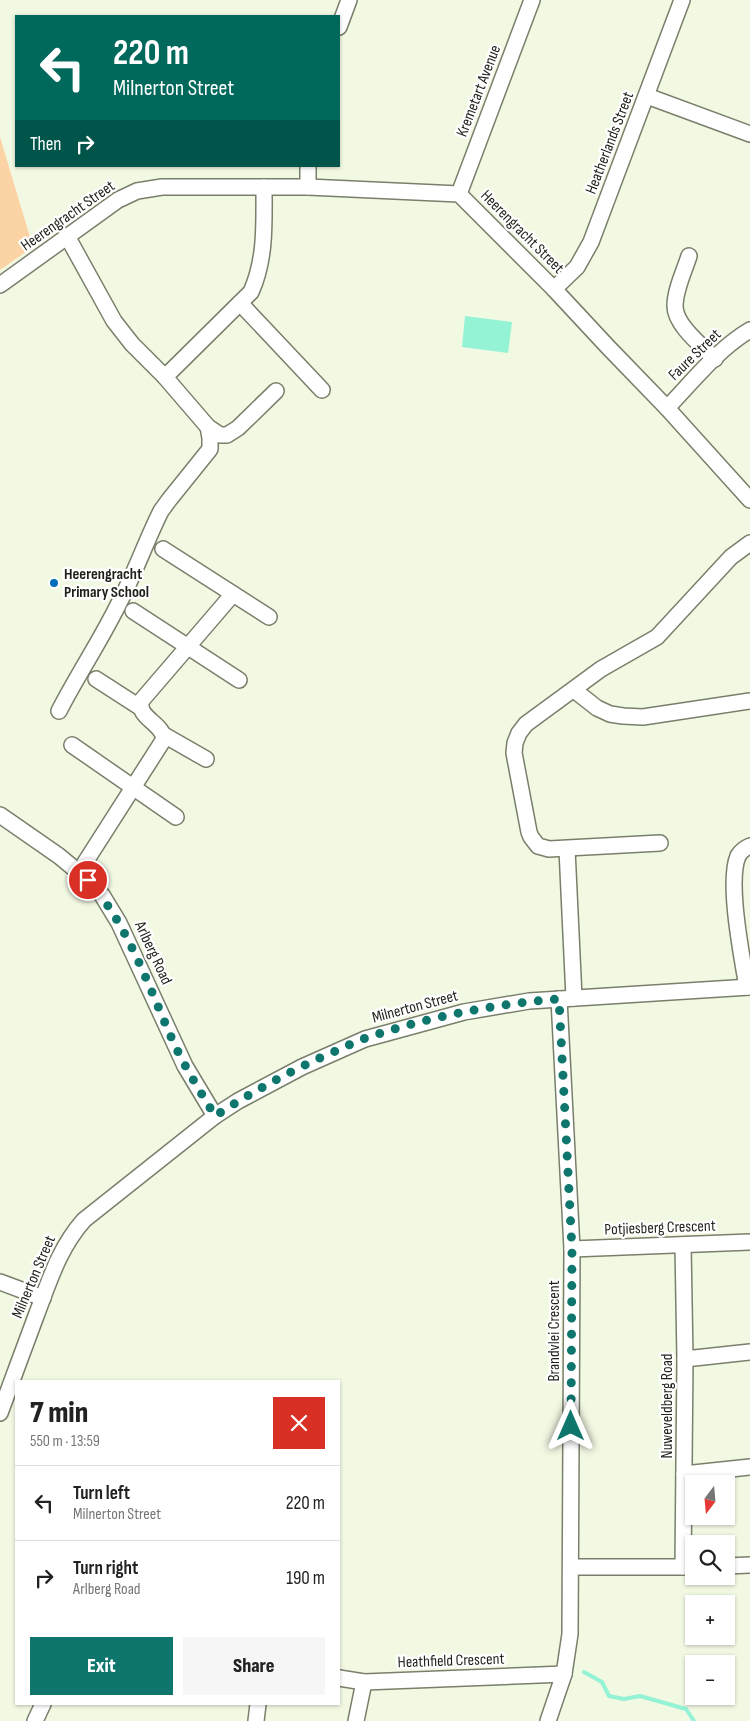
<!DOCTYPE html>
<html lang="en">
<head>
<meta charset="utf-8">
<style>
  :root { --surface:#fff; --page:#f6f6f6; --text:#222; --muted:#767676; --line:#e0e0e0; --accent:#0f766e }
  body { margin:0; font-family:"Sofia Sans Condensed",sans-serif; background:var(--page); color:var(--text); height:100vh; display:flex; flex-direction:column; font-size:19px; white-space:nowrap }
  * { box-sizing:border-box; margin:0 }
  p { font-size:16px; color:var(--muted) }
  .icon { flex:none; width:28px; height:28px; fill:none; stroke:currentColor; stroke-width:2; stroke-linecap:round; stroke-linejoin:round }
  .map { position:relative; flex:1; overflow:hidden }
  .details { position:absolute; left:15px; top:1380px; width:325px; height:325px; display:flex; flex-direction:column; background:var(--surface); border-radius:0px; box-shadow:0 1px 4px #0004 }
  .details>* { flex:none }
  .guide { position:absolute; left:15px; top:15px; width:325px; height:152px; border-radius:0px; box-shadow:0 1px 4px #0004; background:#00695c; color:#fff; overflow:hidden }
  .needle { width:32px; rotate:196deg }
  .fabs { position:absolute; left:685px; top:1475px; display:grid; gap:10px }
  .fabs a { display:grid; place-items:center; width:50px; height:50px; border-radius:0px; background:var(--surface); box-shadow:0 1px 4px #0004; font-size:25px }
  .pin { position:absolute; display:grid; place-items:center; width:42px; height:42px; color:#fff; margin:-21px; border:2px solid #fff; border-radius:50%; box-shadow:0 1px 5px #0007 }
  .me { position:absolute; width:55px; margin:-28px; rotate:0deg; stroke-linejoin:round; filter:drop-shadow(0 0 4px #0008) }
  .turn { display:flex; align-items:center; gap:18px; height:105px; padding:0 15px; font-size:22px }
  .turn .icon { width:65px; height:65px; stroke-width:2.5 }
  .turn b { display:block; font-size:35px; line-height:42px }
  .then { display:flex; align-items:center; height:48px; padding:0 15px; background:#0003; gap:10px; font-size:19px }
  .round { display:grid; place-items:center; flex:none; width:52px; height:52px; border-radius:0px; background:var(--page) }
  .headline { display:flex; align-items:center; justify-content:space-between; height:85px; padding:0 15px }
  h1 { font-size:30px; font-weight:800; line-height:38px }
  .cta { display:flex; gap:10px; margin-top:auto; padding:10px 15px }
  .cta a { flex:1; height:58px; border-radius:0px; background:var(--accent); color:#fff; font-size:20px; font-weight:800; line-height:58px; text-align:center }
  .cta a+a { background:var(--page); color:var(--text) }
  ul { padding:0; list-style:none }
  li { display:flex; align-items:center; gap:15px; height:75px; padding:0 15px; border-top:1px solid var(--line) }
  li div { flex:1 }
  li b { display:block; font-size:19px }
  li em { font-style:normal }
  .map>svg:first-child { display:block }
  .green { fill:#fcd3a4 }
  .water { fill:#94f2d5 }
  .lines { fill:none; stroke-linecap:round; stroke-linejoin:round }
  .stream { stroke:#94f2d5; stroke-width:4 }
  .minor-casing { stroke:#797f6b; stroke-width:18 }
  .minor { stroke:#fff; stroke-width:15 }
  .route { stroke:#0f766e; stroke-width:9; stroke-dasharray:0 16.2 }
  .poi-dot { fill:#006eb9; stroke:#fff; stroke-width:2 }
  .labels { text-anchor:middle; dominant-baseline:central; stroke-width:4.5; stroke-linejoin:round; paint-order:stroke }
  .street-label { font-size:16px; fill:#1f2119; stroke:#fff }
  .poi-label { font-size:16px; font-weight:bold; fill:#1f2119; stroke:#fff; text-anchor:start }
</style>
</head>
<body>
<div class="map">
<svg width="750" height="1721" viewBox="0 0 750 1721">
  <rect width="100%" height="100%" fill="#f2f9e3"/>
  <!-- green -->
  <polygon class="green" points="0,137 33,247 0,270"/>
  <!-- water -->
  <polygon class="water" points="465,316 512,322 508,353 462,347"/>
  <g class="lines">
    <!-- stream -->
    <polyline class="stream" points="584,1672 602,1682 609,1696 624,1699 640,1696 686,1709 694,1721"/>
    <defs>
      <g id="minor">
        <polyline points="339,27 349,0"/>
        <polyline points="647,96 750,134"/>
        <polyline points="308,166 308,187"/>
        <polyline points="459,194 532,0"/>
        <polyline points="67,236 114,321 132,344 165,377 208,427 220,435 227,435 238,428 276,391"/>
        <path d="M689 256C684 272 675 290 675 306 675 325 702 346 715 359"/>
        <polyline points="0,285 118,200 137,191 162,187 308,187 459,194 554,289 608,347 667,408 750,500"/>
        <polyline points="554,289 577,267 591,242 682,0"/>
        <polyline points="240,303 322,390"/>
        <path d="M165 377 251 292C266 259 264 223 264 187"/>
        <path d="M667 408C693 381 718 349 750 330"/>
        <polyline points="163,549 269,617"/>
        <polyline points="133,611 239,680"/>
        <polyline points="96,679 141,708"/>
        <polyline points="574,690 597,708 610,714 623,716 643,717 750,701"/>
        <path d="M59 711C78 674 101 640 119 603 135 573 146 541 161 511L169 500 210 449V438L208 427"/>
        <polyline points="164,735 206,759"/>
        <polyline points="72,745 176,817"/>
        <polyline points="0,815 59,856 88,880 102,895 119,923 185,1066 215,1116"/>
        <polyline points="660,843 549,849 538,846 531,837 529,832 514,753 515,743 519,733 526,724 601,669 657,637 731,557 750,543"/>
        <polyline points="567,849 574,998"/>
        <path d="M79 872 164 739C163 723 135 717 142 700L233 594"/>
        <path d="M747 987C742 957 727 882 738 856 741 851 745 848 750 846"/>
        <polyline points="572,1249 750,1242"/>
        <polyline points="0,1282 43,1298"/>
        <polyline points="685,1359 750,1352"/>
        <path d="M0 1413C12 1381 24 1348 36 1316 49 1282 59 1248 84 1220L215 1116 238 1101 302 1067 365 1039 464 1012 529 1001 750 987"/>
        <polyline points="684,1474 750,1467"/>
        <polyline points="726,1566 750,1565"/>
        <polyline points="571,1567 694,1567"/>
        <polyline points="683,1567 685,1359 683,1245"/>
        <polyline points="339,1678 364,1682 564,1674"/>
        <polyline points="35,1721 43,1704"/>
        <polyline points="256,1721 258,1704"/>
        <polyline points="356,1721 364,1682"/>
        <polyline points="548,1721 564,1674 570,1634 572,1249 559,999"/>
      </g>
    </defs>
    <!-- minor casing -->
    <use href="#minor" class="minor-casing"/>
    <!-- minor -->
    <use href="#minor" class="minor"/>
  </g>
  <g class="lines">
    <!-- route -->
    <path class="route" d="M88 880C128 925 148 985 172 1039 184 1066 200 1091 215 1116 252 1092 290 1071 331 1053 343 1048 354 1042 366 1038 428 1017 494 1004 559 999L572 1249 571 1426"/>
  </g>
  <!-- markers -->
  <circle class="poi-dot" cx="54" cy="583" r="5"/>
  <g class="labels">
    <!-- street labels -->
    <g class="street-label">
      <text transform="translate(479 91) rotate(-69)">Kremetart Avenue</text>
      <text transform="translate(610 143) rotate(-69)">Heatherlands Street</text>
      <text transform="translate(68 216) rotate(-35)">Heerengracht Street</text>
      <text transform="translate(522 232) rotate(45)">Heerengracht Street</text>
      <text transform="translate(695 355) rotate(-44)">Faure Street</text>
      <text transform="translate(153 953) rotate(65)">Arlberg Road</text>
      <text transform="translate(415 1007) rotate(-15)">Milnerton Street</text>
      <text transform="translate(660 1228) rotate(-2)">Potjiesberg Crescent</text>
      <text transform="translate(34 1277) rotate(-67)">Milnerton Street</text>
      <text transform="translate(554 1331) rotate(-90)">Brandvlei Crescent</text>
      <text transform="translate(667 1406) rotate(-90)">Nuweveldberg Road</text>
      <text transform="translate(451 1661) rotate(-2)">Heathfield Crescent</text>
    </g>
    <!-- poi labels -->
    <g class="poi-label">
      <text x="64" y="574">Heerengracht<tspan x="64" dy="18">Primary School</tspan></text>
    </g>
  </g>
</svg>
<div class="fabs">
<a><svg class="needle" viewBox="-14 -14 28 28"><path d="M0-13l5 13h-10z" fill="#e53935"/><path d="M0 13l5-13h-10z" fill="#767676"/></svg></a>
<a><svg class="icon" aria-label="search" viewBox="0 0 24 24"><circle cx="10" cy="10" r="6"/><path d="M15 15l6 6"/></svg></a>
<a>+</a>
<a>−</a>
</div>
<div class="pin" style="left:88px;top:880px;background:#d93025"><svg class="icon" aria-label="arrive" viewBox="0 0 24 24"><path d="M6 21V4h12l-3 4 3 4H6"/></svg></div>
<svg class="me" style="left:571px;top:1426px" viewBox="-20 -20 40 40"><path d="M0-17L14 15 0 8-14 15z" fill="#0f766e" stroke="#fff" stroke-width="4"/></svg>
<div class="guide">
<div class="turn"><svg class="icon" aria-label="left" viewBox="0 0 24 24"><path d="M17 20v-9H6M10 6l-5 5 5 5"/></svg><div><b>220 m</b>Milnerton Street</div></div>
<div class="then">Then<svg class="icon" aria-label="right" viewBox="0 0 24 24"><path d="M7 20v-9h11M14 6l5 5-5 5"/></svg></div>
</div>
<section class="details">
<div class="headline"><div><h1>7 min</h1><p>550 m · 13:59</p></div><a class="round" style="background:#d93025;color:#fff"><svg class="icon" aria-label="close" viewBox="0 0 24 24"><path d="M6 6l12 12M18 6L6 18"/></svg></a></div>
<ul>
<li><svg class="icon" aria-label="left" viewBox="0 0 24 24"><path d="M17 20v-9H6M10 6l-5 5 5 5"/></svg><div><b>Turn left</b><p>Milnerton Street</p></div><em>220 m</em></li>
<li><svg class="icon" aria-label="right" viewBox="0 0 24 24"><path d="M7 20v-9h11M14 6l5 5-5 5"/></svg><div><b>Turn right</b><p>Arlberg Road</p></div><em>190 m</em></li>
</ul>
<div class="cta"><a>Exit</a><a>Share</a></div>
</section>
</div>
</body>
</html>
